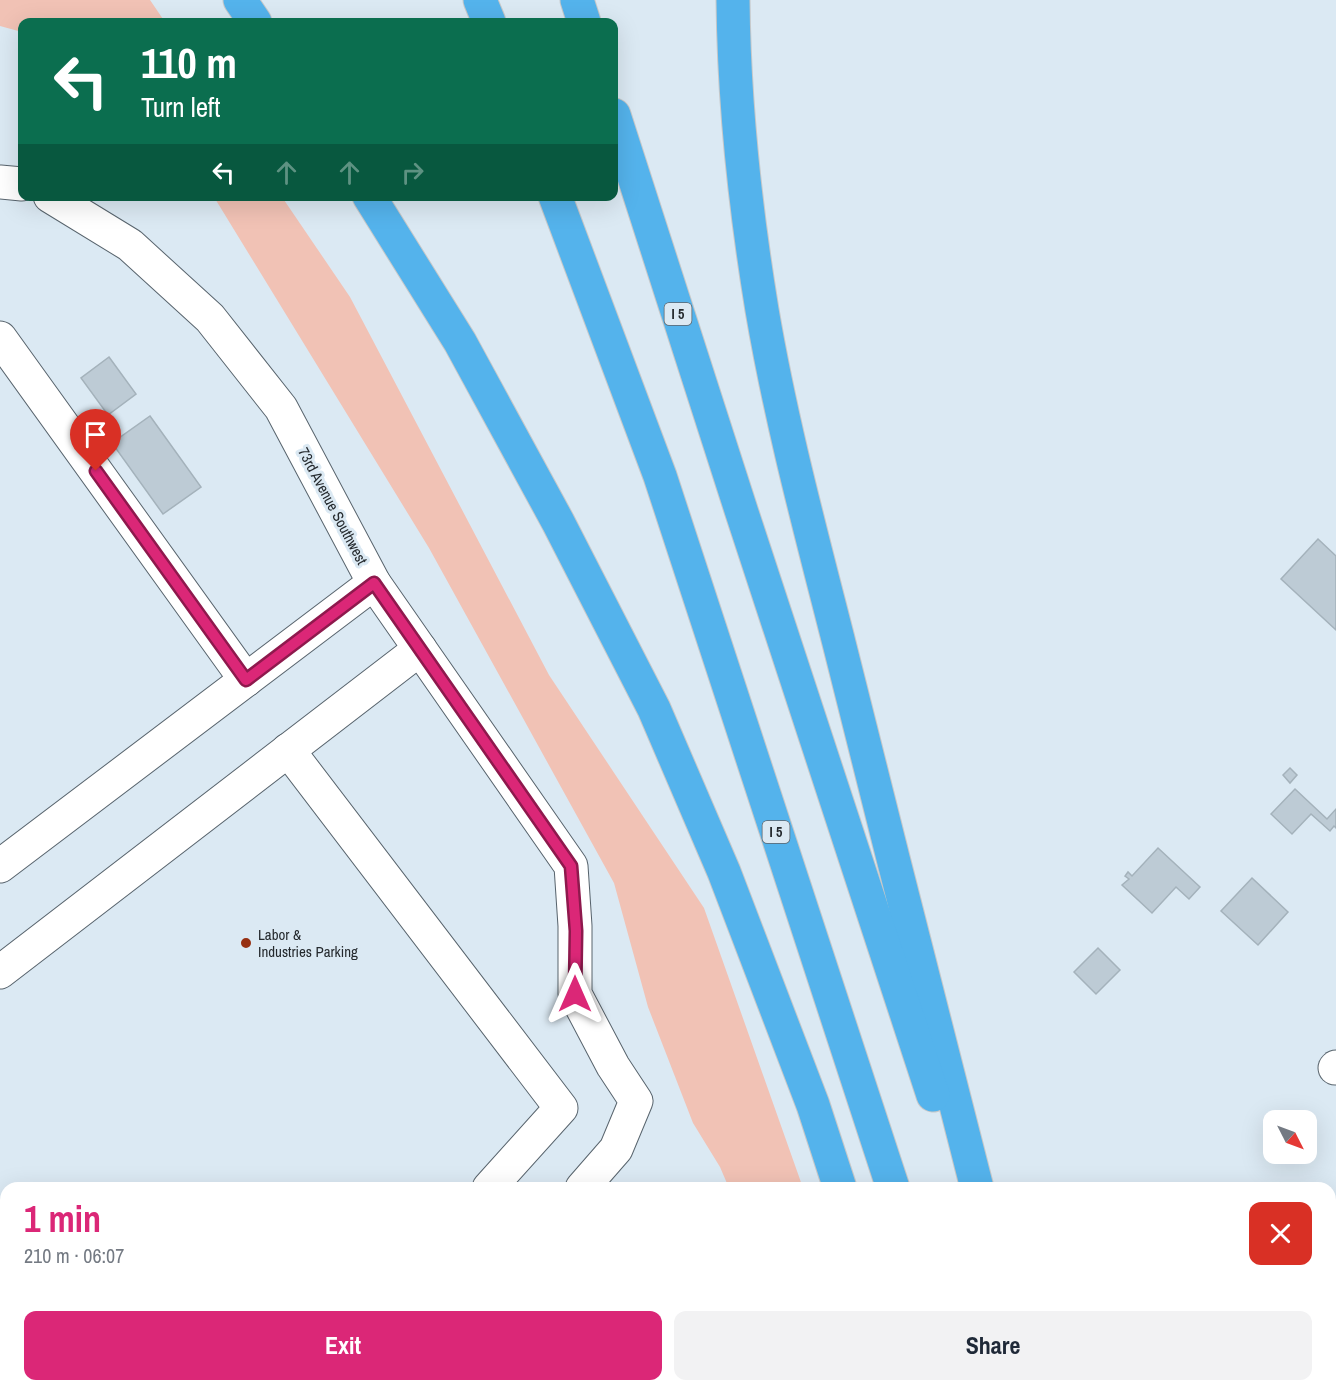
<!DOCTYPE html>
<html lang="en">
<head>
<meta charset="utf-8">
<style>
  :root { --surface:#fff; --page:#f2f2f3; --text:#1f2937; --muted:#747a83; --accent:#db2777 }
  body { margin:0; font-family:"Archivo Narrow",sans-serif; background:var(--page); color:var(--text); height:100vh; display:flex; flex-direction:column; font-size:22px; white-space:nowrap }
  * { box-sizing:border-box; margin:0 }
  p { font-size:20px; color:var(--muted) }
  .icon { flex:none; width:33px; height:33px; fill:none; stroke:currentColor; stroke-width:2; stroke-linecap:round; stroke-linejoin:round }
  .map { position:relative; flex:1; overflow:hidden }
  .panel { position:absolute; left:0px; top:1182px; width:1336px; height:210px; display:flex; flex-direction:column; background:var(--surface); border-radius:18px 18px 0 0; box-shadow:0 6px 24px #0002 }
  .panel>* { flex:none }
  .guide { position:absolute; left:18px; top:18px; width:600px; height:183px; border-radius:12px; box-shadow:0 6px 24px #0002; background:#0b6e4f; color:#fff; overflow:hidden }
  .needle { width:39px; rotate:132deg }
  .controls { position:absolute; left:1263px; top:1110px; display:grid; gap:12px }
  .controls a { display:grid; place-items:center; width:54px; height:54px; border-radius:12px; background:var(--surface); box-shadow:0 6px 24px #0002; font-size:30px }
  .pin { position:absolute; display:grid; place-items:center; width:51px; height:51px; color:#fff; margin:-62px -26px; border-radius:50% 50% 50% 0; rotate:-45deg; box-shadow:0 0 6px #0007 }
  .pin .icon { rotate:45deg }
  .me { position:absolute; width:66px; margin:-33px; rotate:0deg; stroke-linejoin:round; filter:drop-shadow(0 0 4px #0008) }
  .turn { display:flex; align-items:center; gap:21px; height:126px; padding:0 24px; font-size:27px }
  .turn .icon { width:78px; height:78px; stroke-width:2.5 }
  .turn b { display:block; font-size:42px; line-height:51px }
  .lanes { display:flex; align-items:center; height:57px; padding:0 24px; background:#0003; justify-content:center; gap:30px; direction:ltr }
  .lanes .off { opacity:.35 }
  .round { display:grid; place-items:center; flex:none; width:63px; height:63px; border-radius:12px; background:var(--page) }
  .summary { display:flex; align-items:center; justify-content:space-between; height:102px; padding:0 24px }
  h1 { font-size:36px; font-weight:700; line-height:45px; color:var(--accent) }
  .button { display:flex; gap:12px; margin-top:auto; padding:12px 24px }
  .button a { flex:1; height:69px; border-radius:12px; background:var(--accent); color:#fff; font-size:24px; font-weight:700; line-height:69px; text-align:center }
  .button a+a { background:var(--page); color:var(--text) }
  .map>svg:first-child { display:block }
  .green { fill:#f1c2b5 }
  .building { fill:#bdcbd5; stroke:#a4b2bb; stroke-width:1.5 }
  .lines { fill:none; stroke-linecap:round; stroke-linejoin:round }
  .minor-casing { stroke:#58646d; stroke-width:35 }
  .highway-casing { stroke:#c6c8c9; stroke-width:35 }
  .minor { stroke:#fff; stroke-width:33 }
  .highway { stroke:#54b3ec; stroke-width:33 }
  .route-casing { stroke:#8e194d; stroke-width:15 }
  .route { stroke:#db2777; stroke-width:10 }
  .poi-dot { fill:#962f11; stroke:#dbe9f3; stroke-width:2 }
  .labels { text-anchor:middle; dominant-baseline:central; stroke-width:6; stroke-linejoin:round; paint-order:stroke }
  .shield { fill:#dbe9f3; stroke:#5c6369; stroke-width:1.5 }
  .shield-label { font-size:14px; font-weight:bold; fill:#252a2e }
  .street-label { font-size:15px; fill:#252a2e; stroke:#dbe9f3 }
  .poi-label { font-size:15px; fill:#252a2e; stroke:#dbe9f3; text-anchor:start }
</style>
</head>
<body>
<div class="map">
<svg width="1336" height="1392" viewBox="0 0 1336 1392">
  <rect width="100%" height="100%" fill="#dbe9f3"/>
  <!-- green -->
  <g class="green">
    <polygon points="0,0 150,0 165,22 22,22 22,32 0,26"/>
    <polygon points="214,197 282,197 350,297 549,675 704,908 803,1188 729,1188 720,1167 693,1123 648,1007 614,883 429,548"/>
    <polygon points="6,1357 6,1386 58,1386 63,1392 0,1392 0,1361"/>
    <polygon points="803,1386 873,1386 875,1392 806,1392"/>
  </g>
  <!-- building -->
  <g class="building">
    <polygon points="109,357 136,394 108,415 81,378"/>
    <polygon points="150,416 201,487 163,514 112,443"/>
    <polygon points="1318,539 1336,556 1336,630 1281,579"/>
    <polygon points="1290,768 1297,775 1290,783 1283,775"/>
    <polygon points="1295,789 1327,819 1336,809 1336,828 1334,826 1330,831 1311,814 1292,834 1271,814"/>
    <polygon points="1158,848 1200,887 1189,899 1176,887 1152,913 1122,885 1129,879 1125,876 1128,872 1132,876"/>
    <polygon points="1252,878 1288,912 1258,945 1221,911"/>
    <polygon points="1098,948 1120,970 1096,994 1074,972"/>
    <polygon points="0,1317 6,1325 6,1338 0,1343"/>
  </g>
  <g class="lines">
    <defs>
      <g id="minor">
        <polyline points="0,182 22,184"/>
        <polyline points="50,196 130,245 210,318 281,408 374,583 571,866 575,926 575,994 613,1066 636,1101 616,1149 582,1188"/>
        <polyline points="0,338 246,680"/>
        <polyline points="288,750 561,1108 489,1188"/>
        <polyline points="0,866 374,583"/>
        <polyline points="0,972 420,649"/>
        <polyline points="1335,1068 1336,1067"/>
        <polyline points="0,1218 6,1226"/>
        <polyline points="1330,1244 1336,1239"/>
        <polyline points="126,1386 131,1392"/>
        <polyline points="302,1392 308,1386"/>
        <polyline points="394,1392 400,1386"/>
        <polyline points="1156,1392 1163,1386"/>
      </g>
      <g id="highway">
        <polyline points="240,0 255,22"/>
        <polyline points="480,0 489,22"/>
        <polyline points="577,0 584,22"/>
        <path d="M733 0C734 104 745 207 762 310 781 422 811 533 839 643 884 825 931 1006 977 1188"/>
        <polyline points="614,115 742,513 933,1095"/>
        <polyline points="369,196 460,342 558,522 654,709 724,872 813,1105 840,1188"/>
        <polyline points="555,196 660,476 893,1188"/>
        <polyline points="906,1386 908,1392"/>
        <polyline points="957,1386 959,1392"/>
        <polyline points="1028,1386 1030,1392"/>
      </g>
    </defs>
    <!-- minor casing -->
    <use href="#minor" class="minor-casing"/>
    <!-- highway casing -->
    <use href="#highway" class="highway-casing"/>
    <!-- minor -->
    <use href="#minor" class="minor"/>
    <!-- highway -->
    <use href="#highway" class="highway"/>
  </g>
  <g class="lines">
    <defs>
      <polyline id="route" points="96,471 246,680 374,583 571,866 576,931 575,994"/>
    </defs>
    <!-- route casing -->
    <use href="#route" class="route-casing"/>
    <!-- route -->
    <use href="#route" class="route"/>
  </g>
  <!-- markers -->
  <circle class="poi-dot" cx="246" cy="943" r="6"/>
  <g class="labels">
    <!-- shield labels -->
    <g class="shield">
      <rect x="664.5" y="303" width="27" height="22" rx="4.5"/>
      <rect x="762.5" y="821" width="27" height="22" rx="4.5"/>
    </g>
    <g class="shield-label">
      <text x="678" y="314">I 5</text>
      <text x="776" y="832">I 5</text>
    </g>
    <!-- street labels -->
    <g class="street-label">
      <text transform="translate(333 506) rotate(62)">73rd Avenue Southwest</text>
    </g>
    <!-- poi labels -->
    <g class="poi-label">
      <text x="258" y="934">Labor &amp;<tspan x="258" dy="17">Industries Parking</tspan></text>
    </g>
  </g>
</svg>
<div class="controls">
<a><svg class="needle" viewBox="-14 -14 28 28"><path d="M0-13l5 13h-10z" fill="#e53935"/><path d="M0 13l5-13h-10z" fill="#747a83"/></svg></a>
</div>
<div class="pin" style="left:96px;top:471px;background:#d93025"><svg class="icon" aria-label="arrive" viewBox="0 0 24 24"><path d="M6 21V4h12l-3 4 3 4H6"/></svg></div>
<svg class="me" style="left:575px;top:994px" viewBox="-20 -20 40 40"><path d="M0-17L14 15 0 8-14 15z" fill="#db2777" stroke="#fff" stroke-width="4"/></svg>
<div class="guide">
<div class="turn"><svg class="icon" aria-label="left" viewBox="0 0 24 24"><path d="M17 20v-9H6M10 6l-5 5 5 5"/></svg><div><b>110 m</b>Turn left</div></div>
<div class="lanes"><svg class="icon" aria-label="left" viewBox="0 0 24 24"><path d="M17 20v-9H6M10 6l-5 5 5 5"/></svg><svg class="icon off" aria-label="ahead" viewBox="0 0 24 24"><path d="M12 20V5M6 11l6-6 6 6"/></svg><svg class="icon off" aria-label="ahead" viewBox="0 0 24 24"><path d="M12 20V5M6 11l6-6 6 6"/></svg><svg class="icon off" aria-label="right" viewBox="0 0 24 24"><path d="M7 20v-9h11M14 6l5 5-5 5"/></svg></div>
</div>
<section class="panel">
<div class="summary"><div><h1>1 min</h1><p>210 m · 06:07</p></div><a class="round" style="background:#d93025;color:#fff"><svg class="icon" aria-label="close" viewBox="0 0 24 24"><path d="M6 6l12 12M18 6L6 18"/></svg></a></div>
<div class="button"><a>Exit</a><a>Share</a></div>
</section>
</div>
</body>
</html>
